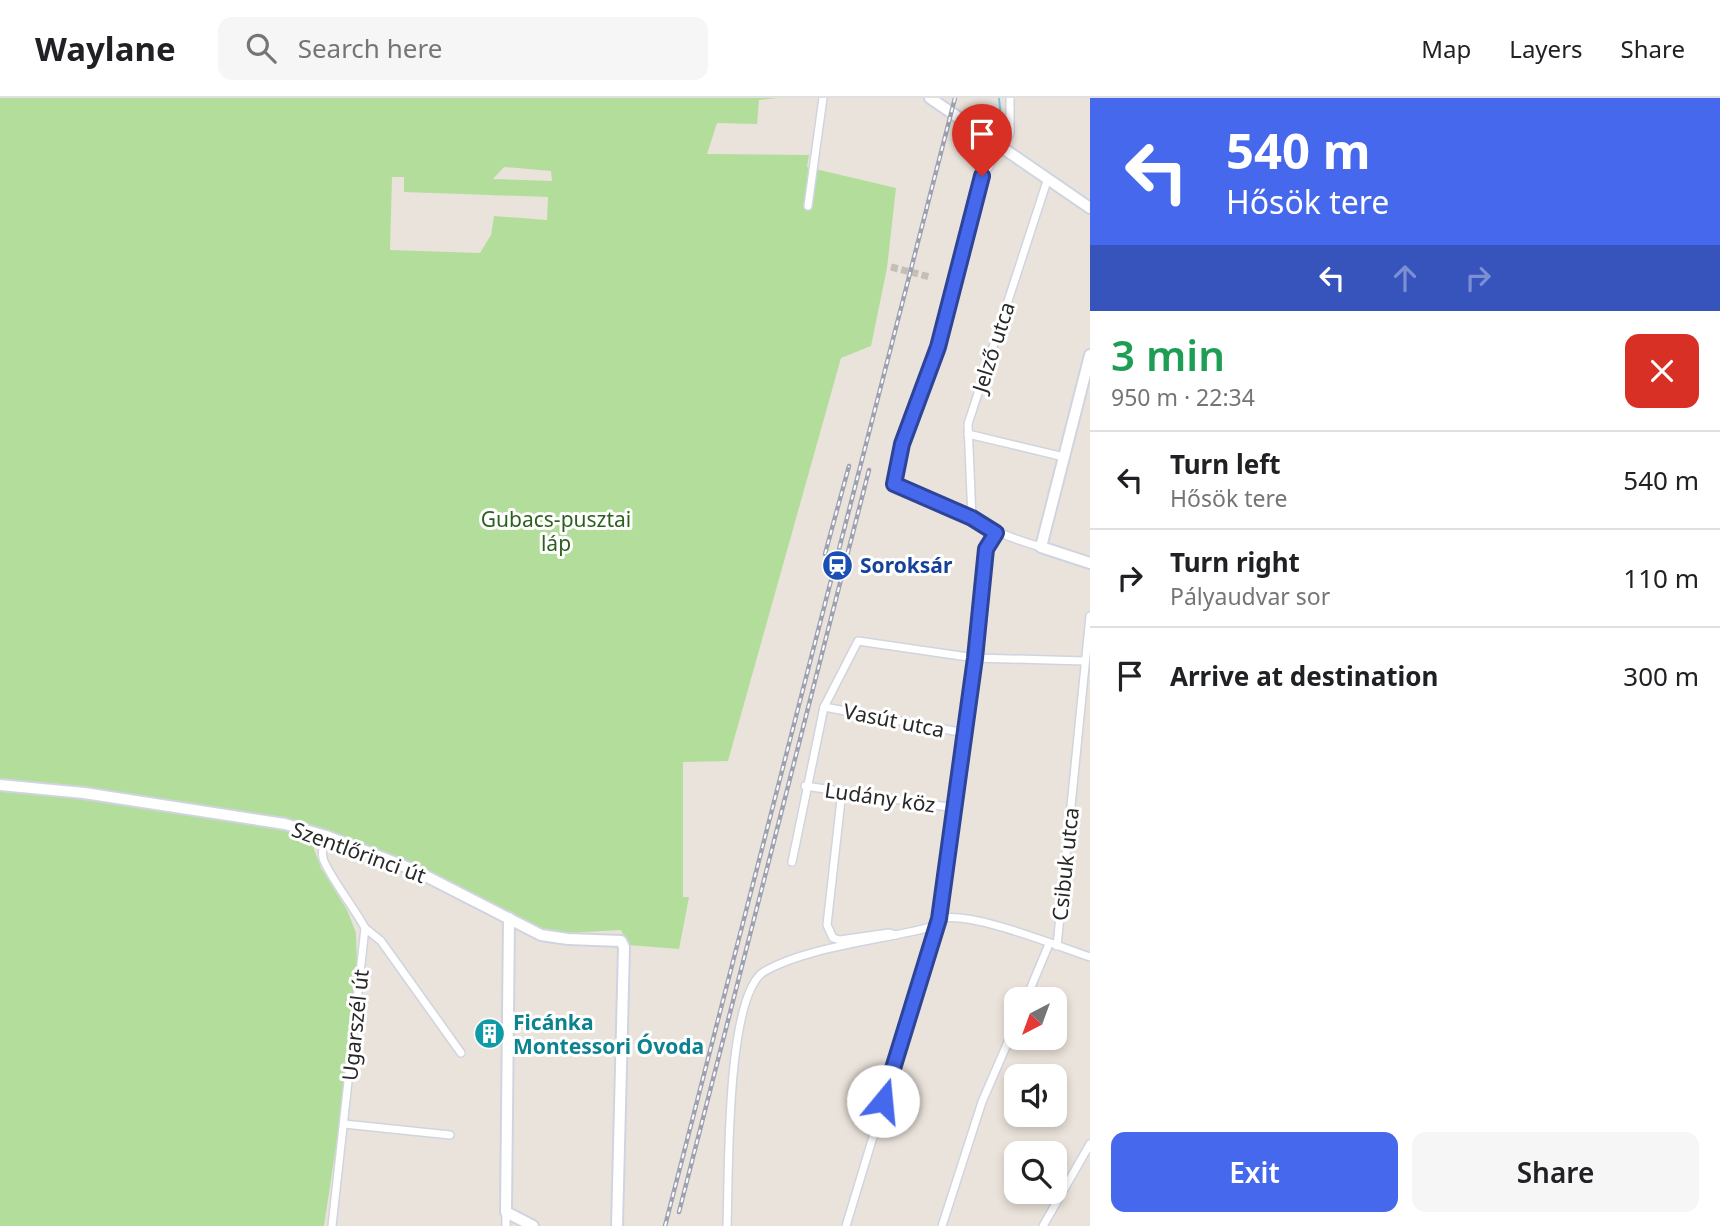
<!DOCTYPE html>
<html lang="en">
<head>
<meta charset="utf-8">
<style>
  :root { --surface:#fff; --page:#f6f6f6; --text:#202124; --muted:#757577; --line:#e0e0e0; --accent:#4568ec }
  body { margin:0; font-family:"Noto Sans",sans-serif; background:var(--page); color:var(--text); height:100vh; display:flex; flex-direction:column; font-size:26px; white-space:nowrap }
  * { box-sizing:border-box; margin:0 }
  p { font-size:23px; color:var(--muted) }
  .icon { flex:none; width:38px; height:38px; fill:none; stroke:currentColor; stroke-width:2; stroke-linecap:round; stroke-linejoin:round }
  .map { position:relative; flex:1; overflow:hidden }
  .side { display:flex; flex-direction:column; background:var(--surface); width:630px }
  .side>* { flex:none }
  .banner { background:#4568ec; color:#fff; overflow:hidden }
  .needle { width:46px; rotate:221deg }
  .tools { position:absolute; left:1004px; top:889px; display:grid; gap:14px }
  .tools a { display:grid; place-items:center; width:63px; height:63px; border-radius:14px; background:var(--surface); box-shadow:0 4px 10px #0003; font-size:35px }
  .pin { position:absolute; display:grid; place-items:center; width:60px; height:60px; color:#fff; margin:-72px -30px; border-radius:50% 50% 50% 0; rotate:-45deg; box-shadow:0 0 7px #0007 }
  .pin .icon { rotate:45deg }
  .me { position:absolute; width:77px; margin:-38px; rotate:17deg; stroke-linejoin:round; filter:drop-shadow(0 0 5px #0008) }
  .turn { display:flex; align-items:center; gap:24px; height:147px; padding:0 21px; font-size:32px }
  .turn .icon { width:91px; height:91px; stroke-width:2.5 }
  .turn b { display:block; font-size:49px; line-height:60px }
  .lanes { display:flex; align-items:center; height:66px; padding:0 21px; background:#0003; justify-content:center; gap:35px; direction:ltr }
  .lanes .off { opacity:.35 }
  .round { display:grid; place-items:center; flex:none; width:74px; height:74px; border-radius:14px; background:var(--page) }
  .summary { display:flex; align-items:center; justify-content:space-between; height:119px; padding:0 21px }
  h1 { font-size:42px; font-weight:600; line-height:52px; color:#1e9e55 }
  .button { display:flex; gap:14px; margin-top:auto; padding:14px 21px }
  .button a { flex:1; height:80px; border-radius:14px; background:var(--accent); color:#fff; font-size:28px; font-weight:600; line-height:80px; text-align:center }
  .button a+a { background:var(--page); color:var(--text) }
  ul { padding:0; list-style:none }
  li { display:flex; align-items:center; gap:21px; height:98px; padding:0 21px; border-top:2px solid var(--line) }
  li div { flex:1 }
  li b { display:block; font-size:26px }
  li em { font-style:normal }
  header { display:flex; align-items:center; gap:42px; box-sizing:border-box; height:98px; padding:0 35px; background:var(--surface); border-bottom:2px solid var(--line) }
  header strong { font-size:33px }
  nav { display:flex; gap:38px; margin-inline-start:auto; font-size:24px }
  .search { width:490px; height:63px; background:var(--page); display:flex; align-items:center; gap:18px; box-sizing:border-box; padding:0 24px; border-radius:14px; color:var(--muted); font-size:26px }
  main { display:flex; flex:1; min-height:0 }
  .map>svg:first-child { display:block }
  .green { fill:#b3dd9b; fill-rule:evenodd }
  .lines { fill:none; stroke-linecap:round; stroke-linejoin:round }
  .stream { stroke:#74c9e5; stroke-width:2 }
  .street-tunnel { stroke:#c3beb7; stroke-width:7; stroke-dasharray:7 3.5; stroke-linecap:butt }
  .street-casing { stroke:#d0d4e0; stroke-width:10 }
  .secondary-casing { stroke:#d0d4e0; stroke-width:14 }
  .street { stroke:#fff; stroke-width:7 }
  .secondary { stroke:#fff; stroke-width:10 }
  .rail-casing { stroke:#9ea1b1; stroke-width:4.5 }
  .rail { stroke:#fff; stroke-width:2; stroke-dasharray:5; stroke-linecap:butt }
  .route-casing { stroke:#2d4499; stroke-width:18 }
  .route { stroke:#4568ec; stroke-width:12 }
  .labels { text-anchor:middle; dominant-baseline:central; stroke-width:6; stroke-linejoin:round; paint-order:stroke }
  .street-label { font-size:21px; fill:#282828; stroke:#fff }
  .park-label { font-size:21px; fill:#2d5f1e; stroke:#fff }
  .transit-label { font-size:21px; font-weight:bold; fill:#164399; stroke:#fff; text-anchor:start }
  .culture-label { font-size:21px; font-weight:bold; fill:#0d838f; stroke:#fff; text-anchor:start }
</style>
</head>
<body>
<header>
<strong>Waylane</strong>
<div class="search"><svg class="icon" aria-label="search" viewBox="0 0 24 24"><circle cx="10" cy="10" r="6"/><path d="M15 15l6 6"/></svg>Search here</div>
<nav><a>Map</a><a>Layers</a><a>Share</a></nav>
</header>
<main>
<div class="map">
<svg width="1090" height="1128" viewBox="0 0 1090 1128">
  <rect width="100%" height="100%" fill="#eae3db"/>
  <!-- green -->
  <path class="green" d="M0 0H777L759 2 757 26 717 25 707 56 809 57 807 69 896 90 887 170 871 248 841 260 728 663 683 664V799H689L679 851 628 847 621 832 568 835 542 832 420 770 318 730 314 751 321 770 347 812 356 835 358 902 324 1128H0ZM504 69 551 73 552 83 493 81ZM392 79H404V94L548 99 547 122 494 118 491 137 480 155 390 152Z"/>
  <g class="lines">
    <!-- stream -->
    <polyline class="stream" points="999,0 1002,30"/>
    <!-- street-tunnel -->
    <polyline class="street-tunnel" points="891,169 930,179"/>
    <defs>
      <g id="street">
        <path d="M1010 0V35L983 78 938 249 902 346 894 386C943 406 989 435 1041 449"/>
        <polyline points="808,108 823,0"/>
        <polyline points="968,336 1064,359"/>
        <polyline points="972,420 968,326 1047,83"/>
        <polyline points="824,609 965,635"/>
        <polyline points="805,688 955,710"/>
        <polyline points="842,693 827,827 833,840 840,842 889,835 896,837"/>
        <path d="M326 738C324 745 321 753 323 760 325 772 357 814 365 830L332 1128"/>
        <polyline points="792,764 824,609 858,543 975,560 1085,563"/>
        <path d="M939 821C969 812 1057 848 1090 859"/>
        <polyline points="365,830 381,843 461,955"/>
        <polyline points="1057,848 1090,518"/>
        <polyline points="1026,901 1049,846"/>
        <polyline points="344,1026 450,1037"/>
        <polyline points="506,1128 506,1114"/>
        <path d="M727 1128C729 1082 725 895 765 873 810 848 884 842 935 828"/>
        <polyline points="846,1128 939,821 975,560 986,451 996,435"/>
        <polyline points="942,1128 982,1004 1017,923"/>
        <polyline points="1043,1128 1090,1046"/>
      </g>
      <g id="secondary">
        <polyline points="930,0 1090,110"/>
        <polyline points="1090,257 1041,449 1090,465"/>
        <polyline points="0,687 84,695 285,726 326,738 414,772 541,837 568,841 621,843 624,849 617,1128"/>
        <polyline points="509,820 506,1114 533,1128"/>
      </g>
    </defs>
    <!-- street casing -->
    <use href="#street" class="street-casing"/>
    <!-- secondary casing -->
    <use href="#secondary" class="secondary-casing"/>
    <!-- street -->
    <use href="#street" class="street"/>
    <!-- secondary -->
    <use href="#secondary" class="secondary"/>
    <defs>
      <g id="rail">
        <polyline points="825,456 849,368"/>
        <polyline points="679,1114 869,372"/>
        <polyline points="665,1128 955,0"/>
      </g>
    </defs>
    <!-- rail casing -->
    <use href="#rail" class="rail-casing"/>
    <!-- rail -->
    <use href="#rail" class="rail"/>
  </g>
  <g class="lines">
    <defs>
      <polyline id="route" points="883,1003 939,821 975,560 986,451 996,435 972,420 894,386 902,346 938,249 982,78"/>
    </defs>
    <!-- route casing -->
    <use href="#route" class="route-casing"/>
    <!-- route -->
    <use href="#route" class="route"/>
  </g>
  <!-- icons -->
  <defs>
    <symbol id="station-disc" viewBox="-11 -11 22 22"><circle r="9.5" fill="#1a4fb4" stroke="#fff"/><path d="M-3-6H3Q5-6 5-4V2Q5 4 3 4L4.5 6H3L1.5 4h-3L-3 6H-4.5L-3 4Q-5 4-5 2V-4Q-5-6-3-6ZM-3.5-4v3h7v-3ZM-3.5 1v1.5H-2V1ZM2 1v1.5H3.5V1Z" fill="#fff"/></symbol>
    <symbol id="building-disc" viewBox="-11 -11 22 22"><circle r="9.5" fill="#0f9aa8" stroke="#fff"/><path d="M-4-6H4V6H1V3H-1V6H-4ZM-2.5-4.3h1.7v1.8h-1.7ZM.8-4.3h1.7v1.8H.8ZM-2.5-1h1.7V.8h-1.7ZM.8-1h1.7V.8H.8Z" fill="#fff"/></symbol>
  </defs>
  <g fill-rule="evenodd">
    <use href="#station-disc" x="820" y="450" width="35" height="35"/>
    <use href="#building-disc" x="472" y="918" width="35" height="35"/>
  </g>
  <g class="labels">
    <!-- street labels -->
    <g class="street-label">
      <text transform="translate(993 249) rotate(-72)">Jelző utca</text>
      <text transform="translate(894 622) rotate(11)">Vasút utca</text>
      <text transform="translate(880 699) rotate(8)">Ludány köz</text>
      <text transform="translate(359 754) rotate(20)">Szentlőrinci út</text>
      <text transform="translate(1065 766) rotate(-84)">Csibuk utca</text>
      <text transform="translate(355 927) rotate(-84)">Ugarszél út</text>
    </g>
    <!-- park labels -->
    <g class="park-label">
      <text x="556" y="421">Gubacs-pusztai<tspan x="556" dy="24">láp</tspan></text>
    </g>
    <!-- transit labels -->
    <g class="transit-label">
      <text x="860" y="467">Soroksár</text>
    </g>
    <!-- culture labels -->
    <g class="culture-label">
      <text x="513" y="924">Ficánka<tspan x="513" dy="24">Montessori Óvoda</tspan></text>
    </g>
  </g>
</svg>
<div class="tools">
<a><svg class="needle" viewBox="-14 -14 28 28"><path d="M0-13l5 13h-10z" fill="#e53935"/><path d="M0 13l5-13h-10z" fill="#757577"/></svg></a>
<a><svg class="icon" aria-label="sound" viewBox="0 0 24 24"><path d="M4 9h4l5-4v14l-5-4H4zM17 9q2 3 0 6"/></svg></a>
<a><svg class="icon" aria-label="search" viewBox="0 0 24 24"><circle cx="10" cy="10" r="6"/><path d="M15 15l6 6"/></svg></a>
</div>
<div class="pin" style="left:982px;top:78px;background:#d93025"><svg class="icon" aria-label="arrive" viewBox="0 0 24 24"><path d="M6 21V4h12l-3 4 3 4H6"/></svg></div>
<svg class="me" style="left:883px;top:1003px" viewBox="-20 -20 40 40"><circle r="19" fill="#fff"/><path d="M0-13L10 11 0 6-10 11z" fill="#4568ec"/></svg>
</div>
<section class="side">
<div class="banner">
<div class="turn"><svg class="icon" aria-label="left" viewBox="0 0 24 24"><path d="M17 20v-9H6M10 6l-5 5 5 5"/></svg><div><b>540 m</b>Hősök tere</div></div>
<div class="lanes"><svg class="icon" aria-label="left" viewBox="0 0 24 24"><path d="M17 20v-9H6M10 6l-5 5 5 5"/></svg><svg class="icon off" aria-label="ahead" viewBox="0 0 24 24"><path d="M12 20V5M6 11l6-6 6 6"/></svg><svg class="icon off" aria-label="right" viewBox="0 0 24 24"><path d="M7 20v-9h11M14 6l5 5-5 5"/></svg></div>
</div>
<div class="summary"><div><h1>3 min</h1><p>950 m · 22:34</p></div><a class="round" style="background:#d93025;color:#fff"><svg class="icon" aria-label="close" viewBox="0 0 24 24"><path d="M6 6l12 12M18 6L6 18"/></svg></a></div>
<ul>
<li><svg class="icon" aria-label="left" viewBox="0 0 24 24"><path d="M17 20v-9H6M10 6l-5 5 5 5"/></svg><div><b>Turn left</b><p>Hősök tere</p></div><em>540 m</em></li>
<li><svg class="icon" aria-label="right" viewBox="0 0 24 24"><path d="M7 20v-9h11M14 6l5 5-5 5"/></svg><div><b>Turn right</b><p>Pályaudvar sor</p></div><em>110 m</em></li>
<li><svg class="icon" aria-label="arrive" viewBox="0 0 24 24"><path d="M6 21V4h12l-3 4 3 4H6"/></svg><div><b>Arrive at destination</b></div><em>300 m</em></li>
</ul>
<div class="button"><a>Exit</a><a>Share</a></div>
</section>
</main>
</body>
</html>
